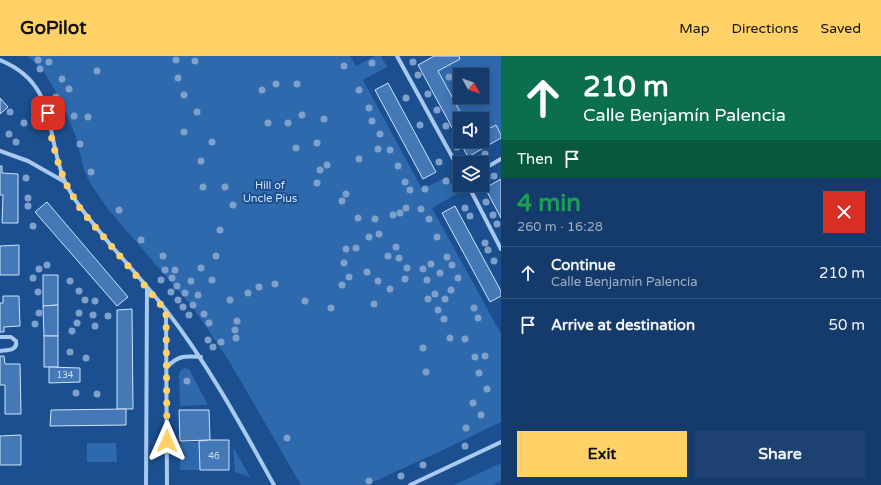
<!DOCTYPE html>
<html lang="en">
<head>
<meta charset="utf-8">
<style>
  :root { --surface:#143b6b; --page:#1d4271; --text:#f1f3f6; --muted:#9dadc1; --line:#33557e; --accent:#ffd166 }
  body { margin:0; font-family:"Varela Round",sans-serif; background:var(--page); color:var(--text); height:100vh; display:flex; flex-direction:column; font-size:15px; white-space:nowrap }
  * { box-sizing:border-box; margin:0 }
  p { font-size:13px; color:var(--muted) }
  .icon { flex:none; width:22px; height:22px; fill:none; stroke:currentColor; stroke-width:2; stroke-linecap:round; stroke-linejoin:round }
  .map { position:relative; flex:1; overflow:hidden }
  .sheet { display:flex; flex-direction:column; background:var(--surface); width:380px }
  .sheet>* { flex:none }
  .guide { background:#0b6e4f; color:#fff; overflow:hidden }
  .needle { width:26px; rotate:130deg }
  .controls { position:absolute; left:453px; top:12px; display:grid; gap:8px }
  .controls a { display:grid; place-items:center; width:36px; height:36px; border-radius:0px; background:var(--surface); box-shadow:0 2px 10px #0003,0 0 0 1px var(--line); font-size:20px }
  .pin { position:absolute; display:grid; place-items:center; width:34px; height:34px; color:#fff; margin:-17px; border-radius:8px; box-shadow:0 2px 6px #0006 }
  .me { position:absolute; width:44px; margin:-22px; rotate:0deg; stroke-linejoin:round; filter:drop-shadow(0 0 3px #0008) }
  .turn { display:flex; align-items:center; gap:14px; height:84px; padding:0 16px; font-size:18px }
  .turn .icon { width:52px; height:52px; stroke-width:2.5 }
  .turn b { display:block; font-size:28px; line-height:34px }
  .then { display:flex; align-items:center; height:38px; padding:0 16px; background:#0003; gap:8px; font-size:15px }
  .round { display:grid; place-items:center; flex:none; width:42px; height:42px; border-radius:0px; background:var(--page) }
  .head { display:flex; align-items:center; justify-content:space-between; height:68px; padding:0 16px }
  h1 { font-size:24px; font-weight:700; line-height:30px; color:#1e9e55 }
  .cta { display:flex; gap:8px; margin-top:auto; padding:8px 16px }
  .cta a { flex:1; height:46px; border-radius:0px; background:var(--accent); color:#111; font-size:16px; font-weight:700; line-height:46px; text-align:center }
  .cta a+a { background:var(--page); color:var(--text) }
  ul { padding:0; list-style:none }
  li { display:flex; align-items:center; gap:12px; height:52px; padding:0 16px; border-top:1px solid var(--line) }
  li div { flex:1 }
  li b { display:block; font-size:15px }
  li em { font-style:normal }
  header { display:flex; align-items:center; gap:24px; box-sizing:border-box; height:56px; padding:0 20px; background:var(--accent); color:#111 }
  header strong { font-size:19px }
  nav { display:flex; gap:22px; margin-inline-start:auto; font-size:14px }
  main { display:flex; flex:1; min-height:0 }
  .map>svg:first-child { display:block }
  .green { fill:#2e69ad; fill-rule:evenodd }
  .building { fill:#4478b7; stroke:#cfe3fa }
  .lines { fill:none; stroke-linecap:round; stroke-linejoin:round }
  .minor { stroke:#a9c9ee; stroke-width:4 }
  .tree { fill:#7ea0ca }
  .route { stroke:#ffd166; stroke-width:7; stroke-dasharray:0 12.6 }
  .labels { text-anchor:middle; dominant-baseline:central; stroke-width:4; stroke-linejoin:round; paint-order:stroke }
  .number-label { font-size:9px; fill:#d0dded }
  .park-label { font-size:11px; fill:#cfe3fa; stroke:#1b4f8f }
</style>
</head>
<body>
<header>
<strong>GoPilot</strong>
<nav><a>Map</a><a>Directions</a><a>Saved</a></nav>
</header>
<main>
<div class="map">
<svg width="501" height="429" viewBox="0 0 501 429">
  <rect width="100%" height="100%" fill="#1b4f8f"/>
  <!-- green -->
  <g class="green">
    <polygon points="27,0 350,0 356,10 375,0 381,0 387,11 363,24 422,133 447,121 457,138 432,152 501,278 501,366 441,395 367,429 301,429 229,305 194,253 107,152 89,125 84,114 76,81 60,42 42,13"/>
    <path d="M459 0H501V79L496 69 482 76V63H464L438 15 460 3ZM460 19H482V41H460Z"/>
    <polygon points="185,312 189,313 208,349 180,350 179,317 182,313"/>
    <polygon points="180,386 199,386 200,414 180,414"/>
    <polygon points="87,387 116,387 117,406 87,406"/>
    <polygon points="233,391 250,421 235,416"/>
    <polygon points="501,407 501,425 493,429 454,429"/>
  </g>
  <!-- building -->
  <g class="building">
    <polygon points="434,0 459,0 460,3 438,15 464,63 460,63 460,85 482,85 482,76 496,69 501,79 501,82 468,101 418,9"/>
    <polygon points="388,27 436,116 423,123 375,34"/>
    <polygon points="0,42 8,51 0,58"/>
    <polygon points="0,110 2,110 2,117 18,118 18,167 2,167 3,139 0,139"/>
    <polygon points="501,123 501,162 485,132"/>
    <polygon points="47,146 128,241 117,250 35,156"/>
    <polygon points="455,150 501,235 501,240 490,246 442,157"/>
    <polygon points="19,189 19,219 0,219 0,190"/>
    <polygon points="43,219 58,219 58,249 43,250"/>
    <polygon points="3,240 19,240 20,270 4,271 4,276 0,276 0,247 3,247"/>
    <polygon points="58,249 58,280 44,280 43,250"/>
    <polygon points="132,253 133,353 117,353 117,254"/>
    <rect x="44" y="280" width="14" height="31"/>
    <polygon points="0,300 4,300 5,308 20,308 21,358 5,358 5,329 0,329"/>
    <polygon points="49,311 80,312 80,326 49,327"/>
    <polygon points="126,353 126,369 50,370 51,354"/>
    <polygon points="179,354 209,354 210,384 180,385"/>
    <polygon points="21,379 21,409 0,409 0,380"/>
    <polygon points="210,384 229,384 229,414 200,414 199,385"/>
  </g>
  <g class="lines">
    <!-- minor -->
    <g class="minor">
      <polyline points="397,0 460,115"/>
      <path d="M0 4C59 28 44 77 65 126 76 149 93 167 109 187 128 209 148 231 166 254 208 308 241 369 274 429"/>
      <polyline points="0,95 28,105 65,126"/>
      <polyline points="482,114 501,103"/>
      <polyline points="468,129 501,193"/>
      <polyline points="166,255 167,429"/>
      <path d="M0 281H11L16 285C18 295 7 294 0 295"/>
      <path d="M167 311C179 299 185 300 201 301"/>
      <polyline points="146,429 147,232"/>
      <polyline points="410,429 501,386"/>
    </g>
  </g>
  <!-- trees -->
  <g class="tree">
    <circle cx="38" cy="4" r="3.5"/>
    <circle cx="176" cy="4" r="3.5"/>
    <circle cx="195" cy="5" r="3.5"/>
    <circle cx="49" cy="6" r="3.5"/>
    <circle cx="413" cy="6" r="3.5"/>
    <circle cx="372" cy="7" r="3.5"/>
    <circle cx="344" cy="10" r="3.5"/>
    <circle cx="40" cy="13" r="3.5"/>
    <circle cx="97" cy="15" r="3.5"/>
    <circle cx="418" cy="19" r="3.5"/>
    <circle cx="449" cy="21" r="3.5"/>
    <circle cx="178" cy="22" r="3.5"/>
    <circle cx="62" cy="23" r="3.5"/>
    <circle cx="276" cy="28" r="3.5"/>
    <circle cx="297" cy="28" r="3.5"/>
    <circle cx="69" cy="33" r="3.5"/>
    <circle cx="262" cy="34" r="3.5"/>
    <circle cx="359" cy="34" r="3.5"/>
    <circle cx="428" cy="38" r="3.5"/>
    <circle cx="184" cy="39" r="3.5"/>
    <circle cx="56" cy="41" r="3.5"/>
    <circle cx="406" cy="42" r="3.5"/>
    <circle cx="369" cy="52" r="3.5"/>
    <circle cx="437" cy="54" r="3.5"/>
    <circle cx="10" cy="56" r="3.5"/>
    <circle cx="197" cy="56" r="3.5"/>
    <circle cx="302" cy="59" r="3.5"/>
    <circle cx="74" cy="60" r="3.5"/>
    <circle cx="88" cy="61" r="3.5"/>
    <circle cx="324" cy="63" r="3.5"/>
    <circle cx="372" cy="65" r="3.5"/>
    <circle cx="24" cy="67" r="3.5"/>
    <circle cx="268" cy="67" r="3.5"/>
    <circle cx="288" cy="67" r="3.5"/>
    <circle cx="420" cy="69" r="3.5"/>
    <circle cx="446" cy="70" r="3.5"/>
    <circle cx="184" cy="76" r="3.5"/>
    <circle cx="9" cy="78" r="3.5"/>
    <circle cx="380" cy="78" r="3.5"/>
    <circle cx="16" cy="86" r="3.5"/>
    <circle cx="212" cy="86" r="3.5"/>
    <circle cx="317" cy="87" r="3.5"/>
    <circle cx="80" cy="88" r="3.5"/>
    <circle cx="457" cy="91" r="3.5"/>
    <circle cx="296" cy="92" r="3.5"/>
    <circle cx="378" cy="93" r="3.5"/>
    <circle cx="390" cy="94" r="3.5"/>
    <circle cx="485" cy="98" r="3.5"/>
    <circle cx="359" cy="103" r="3.5"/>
    <circle cx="201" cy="105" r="3.5"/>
    <circle cx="439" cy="106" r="3.5"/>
    <circle cx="327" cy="109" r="3.5"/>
    <circle cx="398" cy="110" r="3.5"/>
    <circle cx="320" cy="114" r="3.5"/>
    <circle cx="91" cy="116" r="3.5"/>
    <circle cx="494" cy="120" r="3.5"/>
    <circle cx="26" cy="122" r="3.5"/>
    <circle cx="487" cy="123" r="3.5"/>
    <circle cx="446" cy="125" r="3.5"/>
    <circle cx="405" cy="126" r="3.5"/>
    <circle cx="266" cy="127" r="3.5"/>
    <circle cx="317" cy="127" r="3.5"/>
    <circle cx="203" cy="131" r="3.5"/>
    <circle cx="225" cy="131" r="3.5"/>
    <circle cx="425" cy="133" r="3.5"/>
    <circle cx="410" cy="134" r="3.5"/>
    <circle cx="346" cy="138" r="3.5"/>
    <circle cx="28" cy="142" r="3.5"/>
    <circle cx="342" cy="145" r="3.5"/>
    <circle cx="486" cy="146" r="3.5"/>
    <circle cx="233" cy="149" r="3.5"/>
    <circle cx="28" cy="150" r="3.5"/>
    <circle cx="406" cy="152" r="3.5"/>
    <circle cx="465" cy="152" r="3.5"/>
    <circle cx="421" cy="153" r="3.5"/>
    <circle cx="119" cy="154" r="3.5"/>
    <circle cx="400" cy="157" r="3.5"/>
    <circle cx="393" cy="159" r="3.5"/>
    <circle cx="493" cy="159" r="3.5"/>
    <circle cx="470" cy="160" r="3.5"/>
    <circle cx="358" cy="162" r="3.5"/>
    <circle cx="375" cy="163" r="3.5"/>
    <circle cx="429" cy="163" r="3.5"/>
    <circle cx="497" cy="168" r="3.5"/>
    <circle cx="33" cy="170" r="3.5"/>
    <circle cx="220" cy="174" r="3.5"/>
    <circle cx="379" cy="178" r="3.5"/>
    <circle cx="369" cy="181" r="3.5"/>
    <circle cx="437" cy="181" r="3.5"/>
    <circle cx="141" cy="184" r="3.5"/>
    <circle cx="485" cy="187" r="3.5"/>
    <circle cx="396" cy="191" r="3.5"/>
    <circle cx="356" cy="192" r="3.5"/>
    <circle cx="346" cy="193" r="3.5"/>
    <circle cx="488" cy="194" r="3.5"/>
    <circle cx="163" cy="200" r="3.5"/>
    <circle cx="216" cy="200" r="3.5"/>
    <circle cx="388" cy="200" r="3.5"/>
    <circle cx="447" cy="201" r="3.5"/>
    <circle cx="399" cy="202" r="3.5"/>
    <circle cx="494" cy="205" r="3.5"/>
    <circle cx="344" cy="207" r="3.5"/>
    <circle cx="431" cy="208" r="3.5"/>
    <circle cx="47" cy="209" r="3.5"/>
    <circle cx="452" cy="209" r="3.5"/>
    <circle cx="201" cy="212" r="3.5"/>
    <circle cx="407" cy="212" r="3.5"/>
    <circle cx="39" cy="213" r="3.5"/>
    <circle cx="423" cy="213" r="3.5"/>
    <circle cx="165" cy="214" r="3.5"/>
    <circle cx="175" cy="214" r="3.5"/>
    <circle cx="367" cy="216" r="3.5"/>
    <circle cx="440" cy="217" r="3.5"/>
    <circle cx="349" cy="221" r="3.5"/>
    <circle cx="33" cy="222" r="3.5"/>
    <circle cx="172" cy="222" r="3.5"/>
    <circle cx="458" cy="222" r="3.5"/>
    <circle cx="405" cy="223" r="3.5"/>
    <circle cx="161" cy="224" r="3.5"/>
    <circle cx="212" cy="224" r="3.5"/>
    <circle cx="427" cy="224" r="3.5"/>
    <circle cx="70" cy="225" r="3.5"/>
    <circle cx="191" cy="225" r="3.5"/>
    <circle cx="378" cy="225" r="3.5"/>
    <circle cx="275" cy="228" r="3.5"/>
    <circle cx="342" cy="229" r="3.5"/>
    <circle cx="177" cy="230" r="3.5"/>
    <circle cx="259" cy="231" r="3.5"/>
    <circle cx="390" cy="233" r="3.5"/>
    <circle cx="451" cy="234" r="3.5"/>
    <circle cx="79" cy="235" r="3.5"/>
    <circle cx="38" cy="236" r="3.5"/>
    <circle cx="171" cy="236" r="3.5"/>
    <circle cx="185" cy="237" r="3.5"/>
    <circle cx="248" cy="237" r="3.5"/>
    <circle cx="435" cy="238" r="3.5"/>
    <circle cx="198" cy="239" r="3.5"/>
    <circle cx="428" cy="243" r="3.5"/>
    <circle cx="445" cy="243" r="3.5"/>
    <circle cx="85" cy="244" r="3.5"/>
    <circle cx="178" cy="244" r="3.5"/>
    <circle cx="230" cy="244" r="3.5"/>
    <circle cx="95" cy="245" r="3.5"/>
    <circle cx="305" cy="245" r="3.5"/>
    <circle cx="374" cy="248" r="3.5"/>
    <circle cx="193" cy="249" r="3.5"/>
    <circle cx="183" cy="251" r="3.5"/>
    <circle cx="331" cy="252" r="3.5"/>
    <circle cx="474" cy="252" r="3.5"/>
    <circle cx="438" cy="254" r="3.5"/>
    <circle cx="39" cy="257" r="3.5"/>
    <circle cx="79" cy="257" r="3.5"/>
    <circle cx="204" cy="258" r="3.5"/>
    <circle cx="93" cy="259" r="3.5"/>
    <circle cx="189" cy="259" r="3.5"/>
    <circle cx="108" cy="260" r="3.5"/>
    <circle cx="478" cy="262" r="3.5"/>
    <circle cx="444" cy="263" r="3.5"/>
    <circle cx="237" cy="265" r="3.5"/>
    <circle cx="77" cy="267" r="3.5"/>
    <circle cx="209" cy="267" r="3.5"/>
    <circle cx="35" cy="268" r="3.5"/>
    <circle cx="95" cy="270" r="3.5"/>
    <circle cx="235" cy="274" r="3.5"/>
    <circle cx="72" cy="275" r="3.5"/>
    <circle cx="236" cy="282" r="3.5"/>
    <circle cx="450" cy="282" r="3.5"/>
    <circle cx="465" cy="283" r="3.5"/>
    <circle cx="208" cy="284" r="3.5"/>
    <circle cx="221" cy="286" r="3.5"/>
    <circle cx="213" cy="291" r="3.5"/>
    <circle cx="423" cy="292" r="3.5"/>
    <circle cx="70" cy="296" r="3.5"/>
    <circle cx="485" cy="300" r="3.5"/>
    <circle cx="475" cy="301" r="3.5"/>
    <circle cx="86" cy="302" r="3.5"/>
    <circle cx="426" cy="316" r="3.5"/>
    <circle cx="479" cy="317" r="3.5"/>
    <circle cx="187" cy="325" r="3.5"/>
    <circle cx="487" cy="333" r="3.5"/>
    <circle cx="76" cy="337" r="3.5"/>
    <circle cx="97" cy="338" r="3.5"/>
    <circle cx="473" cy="347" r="3.5"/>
    <circle cx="481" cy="359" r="3.5"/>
    <circle cx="466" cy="372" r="3.5"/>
    <circle cx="287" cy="382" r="3.5"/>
    <circle cx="465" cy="390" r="3.5"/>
    <circle cx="423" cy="409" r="3.5"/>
    <circle cx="401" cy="420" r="3.5"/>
    <circle cx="369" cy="425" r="3.5"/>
  </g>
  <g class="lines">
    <!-- route -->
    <polyline class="route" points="48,57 52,84 58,106 65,126 81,154 166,255 167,385"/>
  </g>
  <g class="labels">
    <!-- number labels -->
    <g class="number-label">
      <text x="65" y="319">134</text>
      <text x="214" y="400">46</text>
    </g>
    <!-- park labels -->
    <g class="park-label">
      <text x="270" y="129">Hill of<tspan x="270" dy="13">Uncle Pius</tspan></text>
    </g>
  </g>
</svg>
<div class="controls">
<a><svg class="needle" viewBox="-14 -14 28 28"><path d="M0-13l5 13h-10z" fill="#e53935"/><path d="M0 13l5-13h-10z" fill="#9dadc1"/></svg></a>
<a><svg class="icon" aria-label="sound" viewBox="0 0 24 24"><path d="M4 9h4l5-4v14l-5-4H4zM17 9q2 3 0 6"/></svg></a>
<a><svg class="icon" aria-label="layers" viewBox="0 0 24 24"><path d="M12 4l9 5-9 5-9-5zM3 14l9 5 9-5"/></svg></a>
</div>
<div class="pin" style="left:48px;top:57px;background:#d93025"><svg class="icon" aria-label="arrive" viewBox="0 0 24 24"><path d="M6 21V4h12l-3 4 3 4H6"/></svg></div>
<svg class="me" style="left:167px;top:385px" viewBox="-20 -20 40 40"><path d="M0-17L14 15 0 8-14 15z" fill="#ffd166" stroke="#fff" stroke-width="4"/></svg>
</div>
<section class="sheet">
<div class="guide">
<div class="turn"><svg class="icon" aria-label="ahead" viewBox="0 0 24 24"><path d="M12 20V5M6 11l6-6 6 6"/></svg><div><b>210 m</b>Calle Benjamín Palencia</div></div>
<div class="then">Then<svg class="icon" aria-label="arrive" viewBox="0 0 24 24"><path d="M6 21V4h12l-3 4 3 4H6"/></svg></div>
</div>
<div class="head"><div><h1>4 min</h1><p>260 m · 16:28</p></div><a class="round" style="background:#d93025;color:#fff"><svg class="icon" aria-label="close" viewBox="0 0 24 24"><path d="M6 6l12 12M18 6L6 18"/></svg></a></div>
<ul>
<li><svg class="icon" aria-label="ahead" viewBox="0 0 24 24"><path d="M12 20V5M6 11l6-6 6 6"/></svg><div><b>Continue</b><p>Calle Benjamín Palencia</p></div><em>210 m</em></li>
<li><svg class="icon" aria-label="arrive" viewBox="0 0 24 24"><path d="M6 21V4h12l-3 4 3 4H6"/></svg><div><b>Arrive at destination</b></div><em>50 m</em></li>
</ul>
<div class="cta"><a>Exit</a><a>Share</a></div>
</section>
</main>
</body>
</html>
